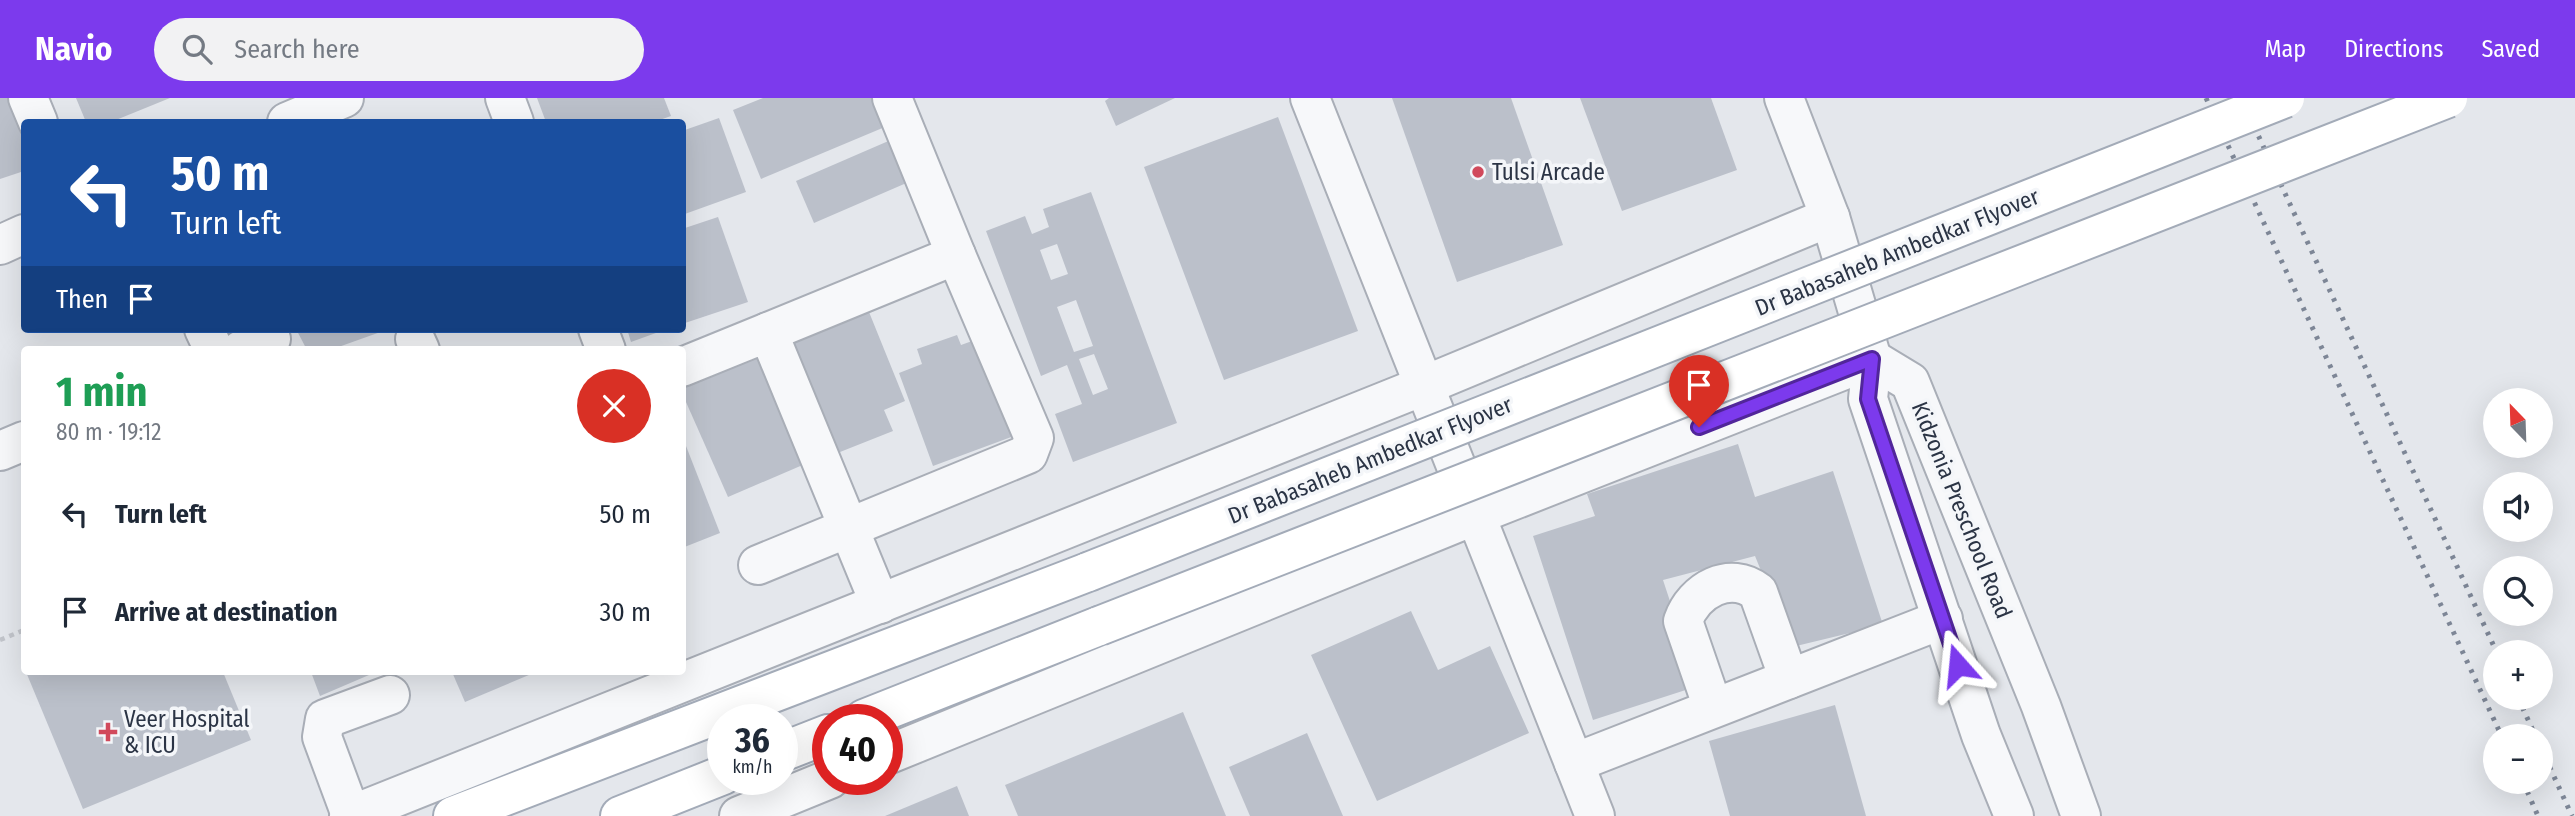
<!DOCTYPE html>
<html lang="en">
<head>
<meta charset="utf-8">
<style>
  :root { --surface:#fff; --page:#f2f2f3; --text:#1f2937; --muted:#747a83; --accent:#7c3aed }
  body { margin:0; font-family:"Fira Sans Condensed",sans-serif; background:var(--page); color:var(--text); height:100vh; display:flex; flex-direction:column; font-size:26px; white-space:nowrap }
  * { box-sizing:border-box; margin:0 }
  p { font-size:23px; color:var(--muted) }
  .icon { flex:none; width:38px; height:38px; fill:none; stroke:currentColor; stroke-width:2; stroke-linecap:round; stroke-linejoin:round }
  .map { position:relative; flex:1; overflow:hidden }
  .details { position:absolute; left:21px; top:248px; width:665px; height:329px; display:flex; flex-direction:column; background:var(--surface); border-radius:7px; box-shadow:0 7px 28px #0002 }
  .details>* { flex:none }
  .banner { position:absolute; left:21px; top:21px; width:665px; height:214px; border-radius:7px; box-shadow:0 7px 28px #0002; background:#1a4fa0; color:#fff; overflow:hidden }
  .needle { width:46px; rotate:337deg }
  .controls { position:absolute; left:2483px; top:290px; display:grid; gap:14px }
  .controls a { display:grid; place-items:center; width:70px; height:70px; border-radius:50%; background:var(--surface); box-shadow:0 7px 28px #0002; font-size:35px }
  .speed { position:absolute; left:707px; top:606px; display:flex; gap:14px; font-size:35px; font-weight:700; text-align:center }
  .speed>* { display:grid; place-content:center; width:91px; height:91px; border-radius:50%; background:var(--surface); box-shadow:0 7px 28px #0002; line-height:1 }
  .speed small { font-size:18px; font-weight:400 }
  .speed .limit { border:10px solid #d22; background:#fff; color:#111 }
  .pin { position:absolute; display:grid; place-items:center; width:60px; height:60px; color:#fff; margin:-72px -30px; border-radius:50% 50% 50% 0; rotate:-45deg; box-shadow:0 0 7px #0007 }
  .pin .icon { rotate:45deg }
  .me { position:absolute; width:77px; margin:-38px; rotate:342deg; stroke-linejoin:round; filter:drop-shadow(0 0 5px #0008) }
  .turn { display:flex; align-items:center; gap:24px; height:147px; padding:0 35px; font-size:32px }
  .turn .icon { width:91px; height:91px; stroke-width:2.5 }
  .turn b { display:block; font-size:49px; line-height:60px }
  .then { display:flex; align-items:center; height:66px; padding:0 35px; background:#0003; gap:14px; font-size:26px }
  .round { display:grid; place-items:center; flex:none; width:74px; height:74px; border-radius:37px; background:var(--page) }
  .head { display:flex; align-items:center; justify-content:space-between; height:119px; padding:0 35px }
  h1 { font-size:42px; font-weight:700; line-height:52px; color:#1e9e55 }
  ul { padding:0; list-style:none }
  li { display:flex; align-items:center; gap:21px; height:98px; padding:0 35px }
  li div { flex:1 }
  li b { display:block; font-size:26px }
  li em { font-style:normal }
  header { display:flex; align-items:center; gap:42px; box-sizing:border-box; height:98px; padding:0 35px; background:var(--accent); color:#fff }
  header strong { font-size:33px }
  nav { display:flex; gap:38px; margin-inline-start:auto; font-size:24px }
  .search { width:490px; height:63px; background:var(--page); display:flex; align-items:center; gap:18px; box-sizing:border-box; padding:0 24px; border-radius:38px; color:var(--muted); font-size:26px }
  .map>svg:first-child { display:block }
  .building { fill:#bbc0ca; fill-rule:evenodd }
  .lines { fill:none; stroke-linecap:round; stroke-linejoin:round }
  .minor-casing { stroke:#a9aeb7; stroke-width:42 }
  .major-casing { stroke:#a3abb8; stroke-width:42 }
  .path { stroke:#c2c5cb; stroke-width:4.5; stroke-dasharray:5 5; stroke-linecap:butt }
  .minor { stroke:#f7f8fa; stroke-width:38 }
  .major { stroke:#fff; stroke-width:38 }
  .rail { stroke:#7d8696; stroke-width:5; stroke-dasharray:3.5 7; stroke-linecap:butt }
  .major-bridge-casing { stroke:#a3abb8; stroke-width:42; stroke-linecap:butt }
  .major-bridge { stroke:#fff; stroke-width:38 }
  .route-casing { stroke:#51269a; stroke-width:18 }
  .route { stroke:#7c3aed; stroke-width:12 }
  .poi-dot { fill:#d1495b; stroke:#f4f6f9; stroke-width:2.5 }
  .labels { text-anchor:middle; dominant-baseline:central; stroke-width:7; stroke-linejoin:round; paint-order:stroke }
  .poi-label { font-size:23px; fill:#2b3445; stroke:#f4f6f9; text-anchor:start }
  .street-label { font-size:23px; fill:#2b3445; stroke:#f4f6f9 }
</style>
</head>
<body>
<header>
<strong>Navio</strong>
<div class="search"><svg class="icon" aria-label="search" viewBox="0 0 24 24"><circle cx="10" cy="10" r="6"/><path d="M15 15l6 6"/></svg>Search here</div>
<nav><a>Map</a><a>Directions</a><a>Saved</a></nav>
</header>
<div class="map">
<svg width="2575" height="718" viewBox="0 0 2575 718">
  <rect width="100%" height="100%" fill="#e4e7ec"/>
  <!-- building -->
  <g class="building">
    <polygon points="0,0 19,0 24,24 24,73 0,81"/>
    <polygon points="76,0 170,0 111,24 86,24"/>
    <polygon points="537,0 664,0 671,18 654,24 546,24"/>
    <polygon points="763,0 882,0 892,26 761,81 733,12"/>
    <polygon points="1109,0 1175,0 1116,28 1105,3"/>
    <polygon points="1392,0 1511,0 1563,147 1457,184"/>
    <polygon points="1580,0 1711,0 1737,72 1622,113"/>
    <polygon points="1278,19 1358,233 1224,282 1144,69"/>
    <polygon points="719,20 746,94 682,117 682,33"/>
    <polygon points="900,38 918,80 814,125 796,83"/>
    <path d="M1091 94 1177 325 1073 364 1055 316 1082 306 1067 267 1041 278 986 133 1025 118 1032 136 1049 129 1043 111ZM1057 146 1068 176 1051 182 1040 152ZM1076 202 1093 248 1074 254 1057 209ZM1094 256 1108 291 1093 297 1079 261Z"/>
    <polygon points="718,119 748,204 682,226 682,131"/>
    <polygon points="869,214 905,303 884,312 893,333 835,356 790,246"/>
    <polygon points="296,231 389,231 330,252 307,252"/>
    <polygon points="627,231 667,231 631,244"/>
    <polygon points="957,237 961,247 986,238 1022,335 933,368 899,275 922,266 917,251"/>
    <polygon points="758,256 805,366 728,399 682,295 682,289"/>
    <polygon points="1738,346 1755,399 1833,373 1883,527 1792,549 1755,458 1663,482 1698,588 1593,622 1533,438 1595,418 1587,396"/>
    <polygon points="686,348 720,435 682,450 682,349"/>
    <polygon points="1411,513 1438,572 1490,548 1529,635 1377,703 1311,557"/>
    <polygon points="26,574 223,574 251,642 83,711"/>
    <polygon points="311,574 376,574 320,598"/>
    <polygon points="452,574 536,574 465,604"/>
    <polygon points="1835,607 1866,718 1730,718 1709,643"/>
    <polygon points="1183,614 1226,718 1018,718 1005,687"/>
    <polygon points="1307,635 1343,718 1250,718 1229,669"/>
    <polygon points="957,688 969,718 885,718"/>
  </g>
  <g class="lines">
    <defs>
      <g id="minor">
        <polyline points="28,0 38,24"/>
        <polyline points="505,0 514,24"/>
        <polyline points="1310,0 1595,718"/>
        <polyline points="1784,0 1830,119 1872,261 1868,301 1981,637 2014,718"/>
        <polyline points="287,24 344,0"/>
        <polyline points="0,147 24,136"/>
        <polyline points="204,231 214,252"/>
        <polyline points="598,231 606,252"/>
        <polyline points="768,234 956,157 892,0"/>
        <polyline points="415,241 420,252"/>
        <polyline points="241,252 271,241"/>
        <polyline points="1872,261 1910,284 2041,608 2081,718"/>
        <polyline points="682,269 768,234 880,506"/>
        <polyline points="0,353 24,343"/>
        <polyline points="758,467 1028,356 1034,340 956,157"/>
        <path d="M1713 610 1683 523C1694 492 1730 472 1758 494L1789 581"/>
        <polyline points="887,657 1476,417 1872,261"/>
        <polyline points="1574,665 1943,521"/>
        <polyline points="351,717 322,639 325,621 390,597"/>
        <polyline points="349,718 1423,288 1830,119"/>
        <polyline points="739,718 830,681"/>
      </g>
      <g id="major">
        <polyline points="864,621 1099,528"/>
        <polyline points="782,654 828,636"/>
        <polyline points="453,718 1088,474"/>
        <polyline points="620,718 723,677"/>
      </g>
    </defs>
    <!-- minor casing -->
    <use href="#minor" class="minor-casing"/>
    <!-- major casing -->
    <use href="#major" class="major-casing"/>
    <!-- path -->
    <polyline class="path" points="0,542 24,532"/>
    <!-- minor -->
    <use href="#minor" class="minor"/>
    <!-- major -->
    <use href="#major" class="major"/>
    <!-- rail -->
    <g class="rail">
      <polyline points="2206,0 2502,639"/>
      <polyline points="2241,0 2497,555"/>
      <polyline points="2518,600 2536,639"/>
      <polyline points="2541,650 2572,718"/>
      <polyline points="2523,684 2538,718"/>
    </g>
    <defs>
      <g id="major-bridge">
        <polyline points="1088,474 2285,0"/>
        <polyline points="1099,528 2448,0"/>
      </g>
    </defs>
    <!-- major-bridge casing -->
    <use href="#major-bridge" class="major-bridge-casing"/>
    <!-- major-bridge -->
    <use href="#major-bridge" class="major-bridge"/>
  </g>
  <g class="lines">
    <defs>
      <polyline id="route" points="1699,329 1872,261 1868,301 1958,567"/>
    </defs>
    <!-- route casing -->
    <use href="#route" class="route-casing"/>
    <!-- route -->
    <use href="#route" class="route"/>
  </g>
  <!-- markers -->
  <g class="poi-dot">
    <circle cx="1478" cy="74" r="7"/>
    <path d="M104.5 623.5h7v7h7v7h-7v7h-7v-7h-7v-7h7z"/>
  </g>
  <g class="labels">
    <!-- poi labels -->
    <g class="poi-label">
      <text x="1492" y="74">Tulsi Arcade</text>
      <text x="124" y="621">Veer Hospital<tspan x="124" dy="26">&amp; ICU</tspan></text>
    </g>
    <!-- street labels -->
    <g class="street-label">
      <text transform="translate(1897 154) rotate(-22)">Dr Babasaheb Ambedkar Flyover</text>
      <text transform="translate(1370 362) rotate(-22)">Dr Babasaheb Ambedkar Flyover</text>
      <text transform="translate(1962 412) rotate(68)">Kidzonia Preschool Road</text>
    </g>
  </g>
</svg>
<div class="controls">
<a><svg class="needle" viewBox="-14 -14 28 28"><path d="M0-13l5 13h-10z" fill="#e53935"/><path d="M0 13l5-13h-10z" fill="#747a83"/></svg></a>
<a><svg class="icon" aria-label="sound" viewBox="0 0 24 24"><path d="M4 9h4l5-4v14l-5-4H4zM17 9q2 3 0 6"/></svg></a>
<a><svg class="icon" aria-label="search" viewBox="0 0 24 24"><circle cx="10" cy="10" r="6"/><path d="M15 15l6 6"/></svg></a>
<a>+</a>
<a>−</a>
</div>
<div class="speed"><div>36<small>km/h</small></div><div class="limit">40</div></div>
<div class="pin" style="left:1699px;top:329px;background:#d93025"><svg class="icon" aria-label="arrive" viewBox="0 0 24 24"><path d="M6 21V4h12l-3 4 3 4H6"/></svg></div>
<svg class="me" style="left:1958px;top:567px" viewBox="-20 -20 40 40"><path d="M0-17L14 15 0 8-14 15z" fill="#7c3aed" stroke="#fff" stroke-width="4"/></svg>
<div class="banner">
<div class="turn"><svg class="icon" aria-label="left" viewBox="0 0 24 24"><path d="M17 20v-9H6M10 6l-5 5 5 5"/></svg><div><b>50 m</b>Turn left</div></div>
<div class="then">Then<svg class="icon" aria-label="arrive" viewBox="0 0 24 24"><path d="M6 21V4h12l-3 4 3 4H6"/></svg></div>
</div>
<section class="details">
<div class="head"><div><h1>1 min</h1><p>80 m · 19:12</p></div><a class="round" style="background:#d93025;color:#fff"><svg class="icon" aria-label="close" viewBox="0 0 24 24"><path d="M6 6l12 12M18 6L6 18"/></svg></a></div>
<ul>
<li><svg class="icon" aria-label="left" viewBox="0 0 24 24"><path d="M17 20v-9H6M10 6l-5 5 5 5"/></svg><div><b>Turn left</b></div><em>50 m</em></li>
<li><svg class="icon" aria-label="arrive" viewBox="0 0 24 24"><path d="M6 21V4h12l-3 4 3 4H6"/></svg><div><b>Arrive at destination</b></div><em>30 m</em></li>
</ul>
</section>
</div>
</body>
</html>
